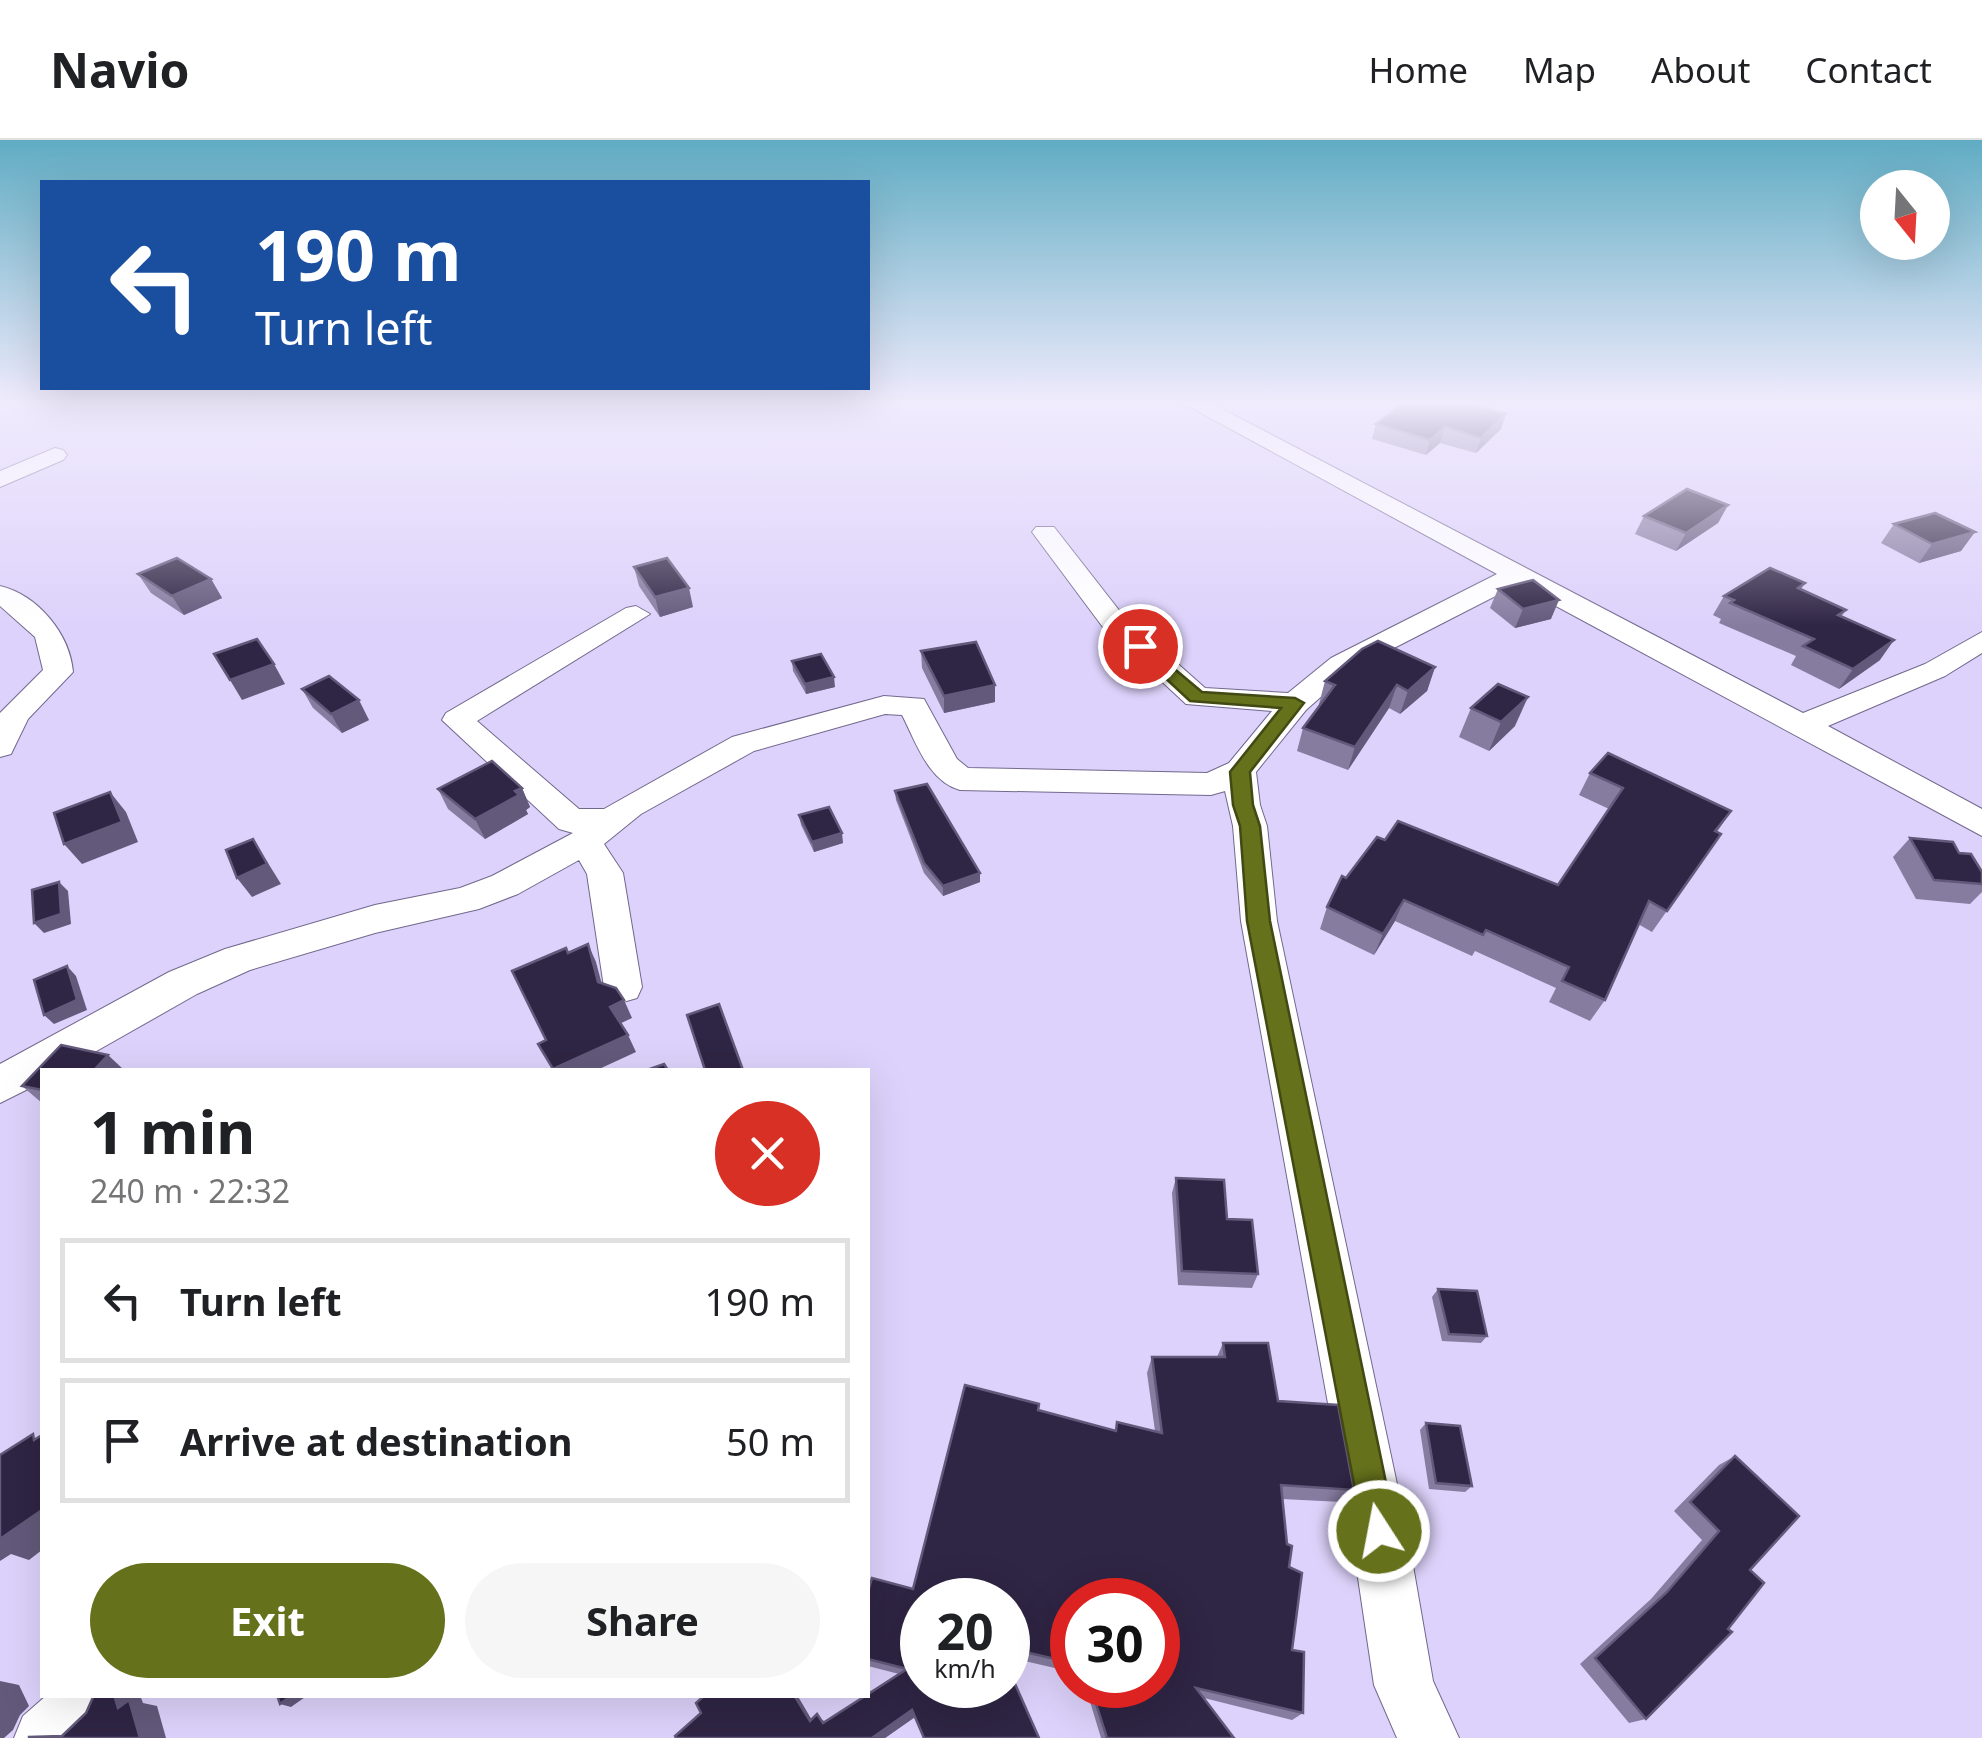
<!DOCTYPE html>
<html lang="en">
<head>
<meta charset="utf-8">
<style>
  :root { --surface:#fff; --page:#f6f6f6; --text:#202124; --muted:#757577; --line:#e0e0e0; --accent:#65711b }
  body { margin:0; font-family:"Noto Sans",sans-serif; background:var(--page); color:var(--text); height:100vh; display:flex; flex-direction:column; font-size:38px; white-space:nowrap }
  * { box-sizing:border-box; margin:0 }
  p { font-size:32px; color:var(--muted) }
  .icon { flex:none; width:55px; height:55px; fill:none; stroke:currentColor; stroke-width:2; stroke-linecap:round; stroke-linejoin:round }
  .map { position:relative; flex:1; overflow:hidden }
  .side { position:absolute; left:40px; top:928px; width:830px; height:630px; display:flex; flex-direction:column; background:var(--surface); border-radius:0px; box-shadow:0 10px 40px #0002 }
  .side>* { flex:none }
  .hud { position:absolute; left:40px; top:40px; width:830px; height:210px; border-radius:0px; box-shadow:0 10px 40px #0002; background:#1a4fa0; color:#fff; overflow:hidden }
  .needle { width:65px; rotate:162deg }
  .buttons { position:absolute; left:1860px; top:30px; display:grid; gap:20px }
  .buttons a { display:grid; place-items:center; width:90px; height:90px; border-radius:50%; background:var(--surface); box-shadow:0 10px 40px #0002; font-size:50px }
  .speed { position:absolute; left:900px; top:1438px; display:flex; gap:20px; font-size:50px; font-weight:700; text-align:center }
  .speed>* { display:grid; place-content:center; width:130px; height:130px; border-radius:50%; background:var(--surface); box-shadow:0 10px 40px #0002; line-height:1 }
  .speed small { font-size:25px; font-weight:400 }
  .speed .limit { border:15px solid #d22; background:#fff; color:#111 }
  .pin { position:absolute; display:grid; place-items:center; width:85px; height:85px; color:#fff; margin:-42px; border:5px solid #fff; border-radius:50%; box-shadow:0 2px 10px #0007 }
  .me { position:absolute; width:110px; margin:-55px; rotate:349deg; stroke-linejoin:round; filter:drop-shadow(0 0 8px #0008) }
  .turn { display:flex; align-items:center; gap:35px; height:210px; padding:0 50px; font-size:45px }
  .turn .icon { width:130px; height:130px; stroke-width:2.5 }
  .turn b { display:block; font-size:70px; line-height:85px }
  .round { display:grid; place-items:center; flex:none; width:105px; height:105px; border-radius:52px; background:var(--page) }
  .headline { display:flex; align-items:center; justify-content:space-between; height:170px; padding:0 50px }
  h1 { font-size:60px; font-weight:700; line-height:75px }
  .primary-button { display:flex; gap:20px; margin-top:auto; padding:20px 50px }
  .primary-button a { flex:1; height:115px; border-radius:60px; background:var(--accent); color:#fff; font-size:40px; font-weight:700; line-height:115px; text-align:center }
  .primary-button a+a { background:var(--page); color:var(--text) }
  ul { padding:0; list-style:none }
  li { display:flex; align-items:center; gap:30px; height:125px; margin:0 20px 15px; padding:0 30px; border:5px solid var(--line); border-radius:0px }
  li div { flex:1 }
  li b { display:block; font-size:38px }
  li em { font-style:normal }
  header { display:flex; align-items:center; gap:60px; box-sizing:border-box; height:140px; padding:0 50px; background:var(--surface); border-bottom:2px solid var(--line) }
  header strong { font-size:48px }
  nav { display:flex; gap:55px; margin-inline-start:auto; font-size:35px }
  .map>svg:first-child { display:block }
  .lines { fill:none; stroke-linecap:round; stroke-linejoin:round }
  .street-casing { stroke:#72688c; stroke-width:2 }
  .street { fill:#fff; fill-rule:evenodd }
  .wall { fill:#867ca0 }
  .shaded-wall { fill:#63597b }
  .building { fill:#2f2544; stroke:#63597b; stroke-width:2.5 }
  .route { fill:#65711b; stroke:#424912; stroke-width:2.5 }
</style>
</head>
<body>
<header>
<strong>Navio</strong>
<nav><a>Home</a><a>Map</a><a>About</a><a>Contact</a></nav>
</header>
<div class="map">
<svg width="1982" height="1598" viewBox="0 0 1982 1598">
  <rect width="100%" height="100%" fill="#ddd2fb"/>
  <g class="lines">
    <defs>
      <g id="street">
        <path d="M1181 262H1209L1803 573 1925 524 1982 492V513L1945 536 1828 586 1982 669V696L1517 445 1351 530 1306 570 1256 632 1260 665 1267 686 1277 781 1407 1391 1433 1541 1459 1598H1397L1374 1545 1351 1391 1241 781 1233 686 1225 651 1211 655 960 650C928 641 916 602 902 575L885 574 754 611 641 674 604 704 623 733 642 847 637 858 623 862 609 858 604 847 587 734 579 720 518 754 479 769 375 793 250 830 197 854 63 930H42V942L0 963V924L169 832 225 809 375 765 460 748 492 736 573 693 559 689 442 580 446 573 626 468 636 466 650 474 477 581 579 669H604L732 597 884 556 924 559 957 619 968 628 1207 633 1229 623 1272 571 1186 564 1102 486 1032 392 1036 387H1054L1122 474 1205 548 1288 553 1331 518 1497 434Z"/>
        <polygon points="55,308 63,310 67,315 63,320 0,347 0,331"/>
        <path d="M0 446C38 455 70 494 73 532L28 579 11 614 0 617V573L43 530 35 497 0 466Z"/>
        <polygon points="47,1555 122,1555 113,1576 90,1598 14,1598 23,1576"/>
      </g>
    </defs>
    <!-- street casing -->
    <use href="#street" class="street-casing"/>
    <!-- street -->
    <use href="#street" class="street"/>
  </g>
  <!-- wall -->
  <g class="wall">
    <polygon points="1506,274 1501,289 1476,313 1440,303 1426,315 1372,299 1376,284"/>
    <polygon points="1728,365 1718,383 1676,411 1635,394 1644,376"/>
    <polygon points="1894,384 1961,411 1919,423 1881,403"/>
    <polygon points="634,427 693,467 660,477 639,446"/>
    <polygon points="138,434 211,439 222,458 184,475 151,453"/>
    <polygon points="1805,443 1801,449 1846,470 1841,477 1880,520 1839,549 1791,525 1796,516 1719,483 1721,479 1713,475 1724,456"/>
    <polygon points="1498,449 1551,479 1515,488 1490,468"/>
    <polygon points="921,511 995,545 995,562 944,573 922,528"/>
    <polygon points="792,521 835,547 806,554 793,531"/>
    <polygon points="1435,527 1427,551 1400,574 1389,568 1348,630 1297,611 1303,588 1320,565 1319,564 1325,541"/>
    <polygon points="302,549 369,580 342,593 313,568"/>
    <polygon points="1471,568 1515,586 1489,611 1459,597"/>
    <polygon points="1590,633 1731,671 1717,692 1721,694 1652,792 1638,784 1605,860 1590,881 1549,862 1556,848 1475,811 1472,816 1395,781 1374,815 1320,789 1327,767 1346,738 1385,700 1558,745 1609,669 1579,655"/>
    <polygon points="522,648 530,667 526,670 528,674 485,699 448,669 438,649"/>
    <polygon points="895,651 980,742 943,756 924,733 896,660"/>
    <polygon points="799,675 843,703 814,712 801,685"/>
    <polygon points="1910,698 1959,713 1982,732 1982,752 1970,764 1916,759 1893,717"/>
    <polygon points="42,930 42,963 22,946"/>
    <polygon points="1176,1038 1227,1079 1258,1134 1252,1148 1178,1145 1172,1053"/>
    <polygon points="1438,1149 1487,1196 1481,1203 1442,1201 1432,1157"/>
    <polygon points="1223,1203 1278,1261 1354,1350 1342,1362 1282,1359 1289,1427 1292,1510 1303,1573 1292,1580 1204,1558 1234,1598 1101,1598 1085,1545 1158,1545 1072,1460 1072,1532 1008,1517 1008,1460 915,1577 885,1598 676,1598 701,1573 705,1555 797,1555 811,1579 823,1580 825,1582 899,1534 868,1526 868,1452 913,1449 1038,1270 1115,1291 1117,1282 1155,1291 1147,1233 1152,1217 1217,1217"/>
    <polygon points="1426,1283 1472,1346 1465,1352 1429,1349 1420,1290"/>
    <polygon points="1735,1316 1750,1430 1728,1489 1646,1579 1629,1583 1580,1524 1651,1459 1702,1400 1674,1371 1719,1325"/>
  </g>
  <!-- shaded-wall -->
  <g class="shaded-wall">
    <polygon points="1506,274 1501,289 1476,313 1481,298"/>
    <polygon points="1445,287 1440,303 1426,315 1430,300"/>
    <polygon points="1728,365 1718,383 1676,411 1686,393"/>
    <polygon points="1975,392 1961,411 1919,423 1932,404"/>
    <polygon points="211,439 222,458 184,475 172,456"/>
    <polygon points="689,448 693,467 660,477 655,457"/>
    <polygon points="1559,460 1551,479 1515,488 1523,469"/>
    <polygon points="1894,500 1880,520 1839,549 1853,529"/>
    <polygon points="274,524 285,544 242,560 230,540"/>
    <polygon points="1435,527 1427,551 1400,574 1408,551"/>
    <polygon points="834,537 835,547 806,554 805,544"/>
    <polygon points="995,545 995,562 944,573 944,556"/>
    <polygon points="1397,545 1389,568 1348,630 1355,607"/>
    <polygon points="1528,557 1515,586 1489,611 1501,582"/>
    <polygon points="359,560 369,580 342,593 331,574"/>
    <polygon points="522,648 530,667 526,670 528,674 485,699 475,679"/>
    <polygon points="110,652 126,672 138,702 82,724 64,704"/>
    <polygon points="842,693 843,703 814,712 812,702"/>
    <polygon points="253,699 281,744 252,757 237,738"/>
    <polygon points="980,733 980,742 943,756 943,746"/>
    <polygon points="59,742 68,751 71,784 44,793 34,783"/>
    <polygon points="1404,760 1395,781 1374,815 1383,794"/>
    <polygon points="588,804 596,822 606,860 598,842"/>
    <polygon points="67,826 76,836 87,870 54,884 44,875"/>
    <polygon points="624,860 632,878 617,885 610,867"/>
    <polygon points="628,895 636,912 597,930 554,930 553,929"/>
    <polygon points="108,915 124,930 94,930"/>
    <polygon points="42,1370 42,1410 29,1420 11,1414 0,1421 0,1397"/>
    <polygon points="0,1541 19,1545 29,1566 20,1575 13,1590 4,1598 0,1598"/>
    <polygon points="114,1555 140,1555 143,1563 157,1566 166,1598 140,1598 118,1568"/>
    <polygon points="292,1555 308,1555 291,1567 280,1564"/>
    <polygon points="794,1555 797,1555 816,1587 810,1581"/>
    <polygon points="912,1570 915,1577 885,1598 872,1598"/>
  </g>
  <!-- building -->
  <g class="building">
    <polygon points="1405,262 1462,262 1506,274 1481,298 1445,287 1430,300 1376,284"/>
    <polygon points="1687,349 1728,365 1686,393 1644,376"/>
    <polygon points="1935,373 1975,392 1932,404 1894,384"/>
    <polygon points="177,418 211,439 172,456 138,434"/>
    <polygon points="667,418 689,448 655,457 634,427"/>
    <polygon points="1770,428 1805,443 1798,448 1846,470 1838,475 1894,500 1853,529 1803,506 1814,499 1730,463 1734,460 1724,456"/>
    <polygon points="1533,440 1559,460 1523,469 1498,449"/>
    <polygon points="257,499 274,524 230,540 214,514"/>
    <polygon points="1378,501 1435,527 1408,551 1397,545 1355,607 1303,588 1335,545 1325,541 1362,509"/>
    <polygon points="976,502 995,545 944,556 921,511"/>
    <polygon points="821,514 834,537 805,544 792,521"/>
    <polygon points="329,536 359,560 331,574 302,549"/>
    <polygon points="1498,544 1528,557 1501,582 1471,568"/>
    <polygon points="1608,613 1731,671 1715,691 1721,694 1667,771 1649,761 1605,860 1562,841 1569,827 1486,790 1483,795 1404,760 1383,794 1327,767 1342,736 1346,738 1377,697 1385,700 1398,681 1558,745 1623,648 1590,633"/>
    <polygon points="492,621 522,648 515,651 519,655 475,679 438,649"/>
    <polygon points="927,644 980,733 943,746 924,723 895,651"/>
    <polygon points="110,652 122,682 64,704 54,673"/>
    <polygon points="829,667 842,693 812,702 799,675"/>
    <polygon points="1910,698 1953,702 1959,713 1971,714 1982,732 1982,744 1934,740"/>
    <polygon points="253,699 267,724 237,738 226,710"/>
    <polygon points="59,742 61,774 34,783 32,750"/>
    <polygon points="588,804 598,842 616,848 624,860 610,867 628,895 553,929 538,904 546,900 512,831 566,808 568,813"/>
    <polygon points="67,826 77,860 44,875 34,840"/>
    <polygon points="719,864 743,930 705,930 687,875"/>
    <polygon points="61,905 108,915 94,930 42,930 42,950 22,946"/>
    <polygon points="664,924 668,930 647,930"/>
    <polygon points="1176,1038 1224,1040 1227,1079 1252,1080 1258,1134 1182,1131"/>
    <polygon points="1438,1149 1477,1151 1487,1196 1449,1194"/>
    <polygon points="1223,1203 1268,1203 1278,1261 1338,1265 1354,1350 1281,1345 1287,1404 1292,1406 1289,1427 1302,1433 1292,1510 1304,1512 1303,1573 1196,1548 1234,1598 1107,1598 1090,1545 1158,1545 1158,1460 1072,1460 1072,1523 1008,1508 1008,1460 922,1460 922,1545 1008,1545 1008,1528 1039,1598 924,1598 912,1570 872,1598 676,1598 675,1596 701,1573 696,1563 705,1555 794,1555 810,1581 817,1574 823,1583 907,1529 868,1519 868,1452 872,1438 913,1449 965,1245 1039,1264 1038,1270 1116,1291 1117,1282 1162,1293 1152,1217 1225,1217"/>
    <polygon points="1426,1283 1460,1286 1472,1346 1436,1343"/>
    <polygon points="33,1294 34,1300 42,1295 42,1370 0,1399 0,1315"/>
    <polygon points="1735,1316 1799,1376 1750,1430 1764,1443 1728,1489 1732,1492 1646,1579 1595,1518 1667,1452 1719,1391 1690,1362"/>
    <polygon points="94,1555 114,1555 118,1568 129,1560 140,1598 29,1598 29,1597 62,1596 86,1573"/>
    <polygon points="277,1555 292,1555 280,1564"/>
  </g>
  <!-- sky -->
  <linearGradient id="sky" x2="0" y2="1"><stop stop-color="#60acc3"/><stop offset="0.54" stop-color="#f0ebfd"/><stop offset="1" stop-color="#f0ebfd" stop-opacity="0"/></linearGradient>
  <rect width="1982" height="486" fill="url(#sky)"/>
  <!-- route -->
  <polygon class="route" points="1140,500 1202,552 1295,558 1304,563 1250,632 1253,665 1260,686 1270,781 1396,1391 1391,1403 1379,1408 1367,1403 1363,1391 1247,781 1240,686 1233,665 1230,632 1281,568 1190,561 1134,509 1132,506"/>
</svg>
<div class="buttons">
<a><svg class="needle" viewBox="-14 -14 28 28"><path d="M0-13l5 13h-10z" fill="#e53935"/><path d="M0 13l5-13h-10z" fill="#757577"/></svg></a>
</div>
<div class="speed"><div>20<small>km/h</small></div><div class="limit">30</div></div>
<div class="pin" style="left:1140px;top:506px;background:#d93025"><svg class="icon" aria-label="arrive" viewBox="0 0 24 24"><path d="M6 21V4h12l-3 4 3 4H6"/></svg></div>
<svg class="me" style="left:1379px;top:1391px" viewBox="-20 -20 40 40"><circle r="17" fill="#65711b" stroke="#fff" stroke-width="3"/><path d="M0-11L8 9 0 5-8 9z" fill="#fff"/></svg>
<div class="hud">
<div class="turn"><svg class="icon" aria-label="left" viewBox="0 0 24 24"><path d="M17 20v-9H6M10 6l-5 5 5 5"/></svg><div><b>190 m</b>Turn left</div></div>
</div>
<section class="side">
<div class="headline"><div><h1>1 min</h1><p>240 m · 22:32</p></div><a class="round" style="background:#d93025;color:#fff"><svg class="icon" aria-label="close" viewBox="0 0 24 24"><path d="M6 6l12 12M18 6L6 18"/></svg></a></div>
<ul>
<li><svg class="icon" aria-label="left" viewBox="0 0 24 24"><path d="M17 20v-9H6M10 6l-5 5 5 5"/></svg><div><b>Turn left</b></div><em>190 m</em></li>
<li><svg class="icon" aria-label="arrive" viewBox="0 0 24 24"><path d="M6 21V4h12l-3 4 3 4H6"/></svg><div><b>Arrive at destination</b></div><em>50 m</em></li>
</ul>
<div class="primary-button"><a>Exit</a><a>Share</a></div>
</section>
</div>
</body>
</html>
